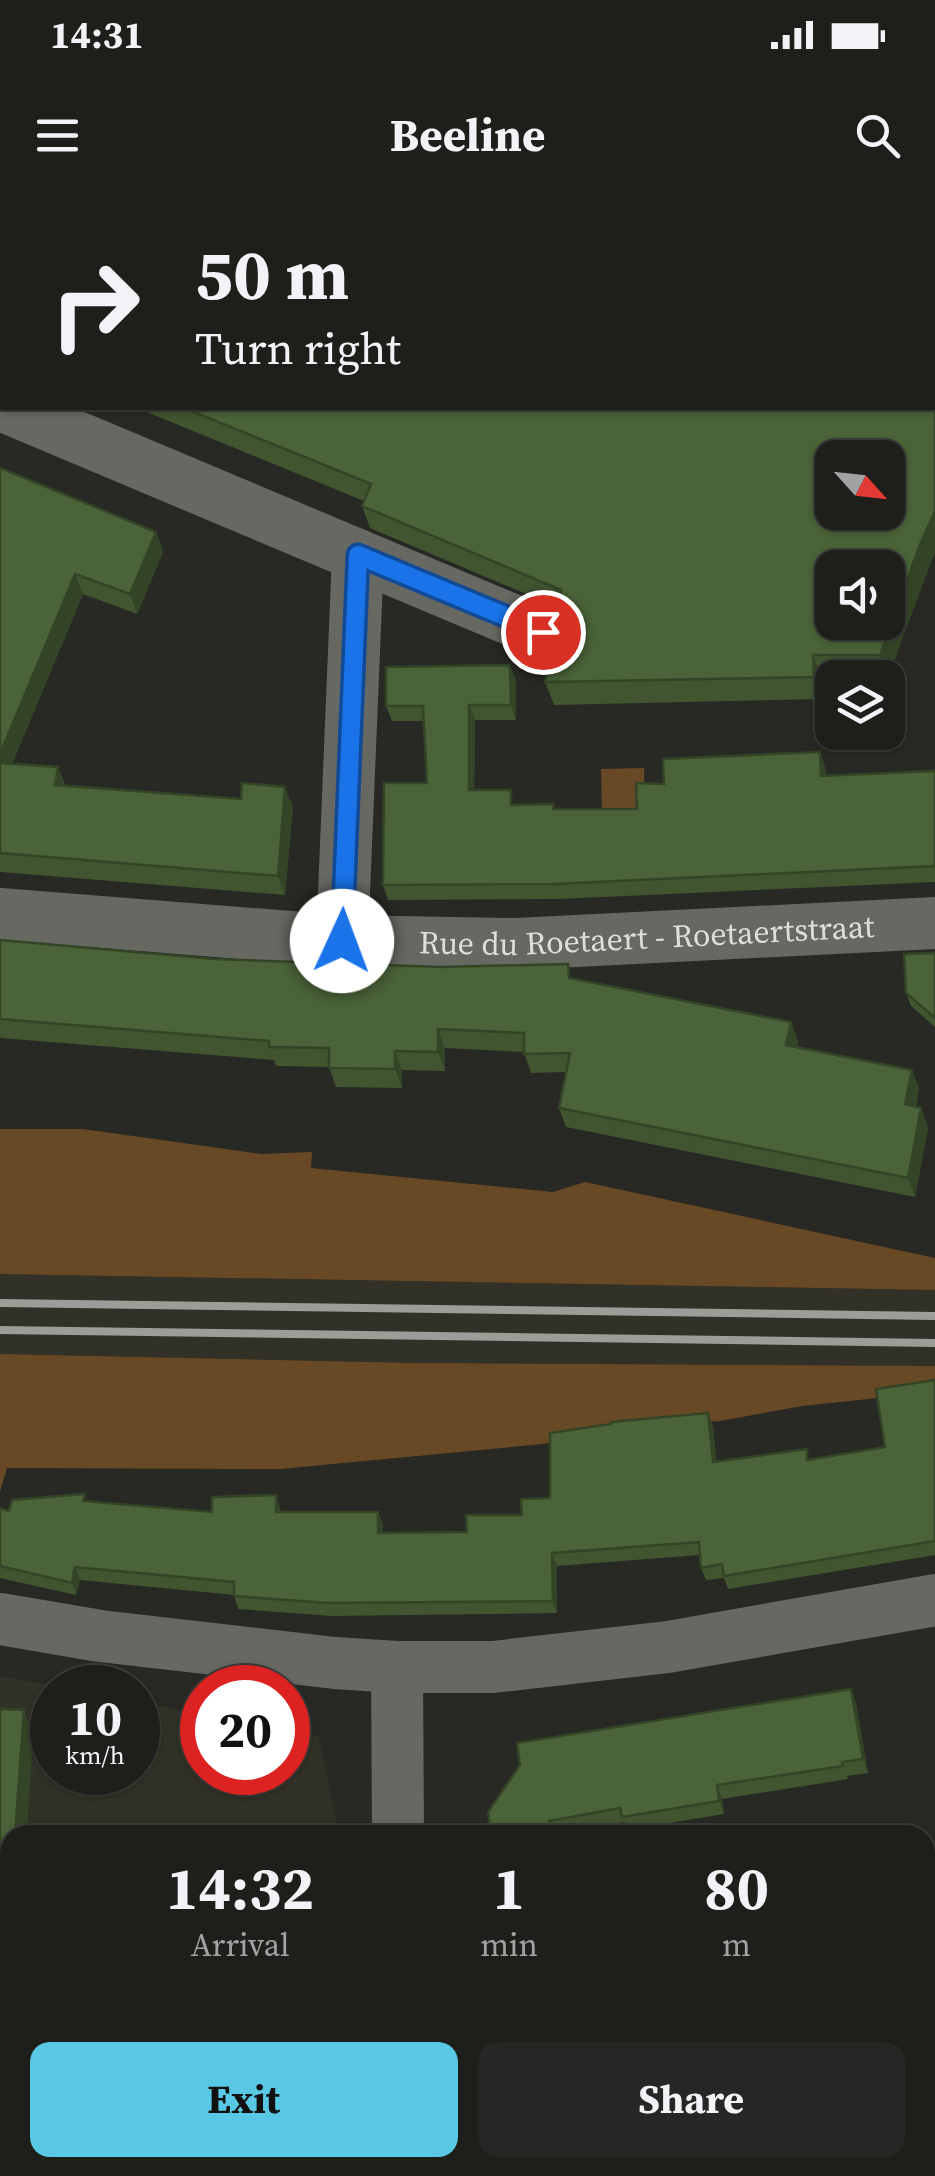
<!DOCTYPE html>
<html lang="en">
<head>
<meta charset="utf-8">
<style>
  :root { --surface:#1e1e1b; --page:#262724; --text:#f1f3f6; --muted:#a1a2a3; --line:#3c3c3a; --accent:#59c8e5 }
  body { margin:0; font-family:"Source Serif 4",serif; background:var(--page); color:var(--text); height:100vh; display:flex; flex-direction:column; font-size:38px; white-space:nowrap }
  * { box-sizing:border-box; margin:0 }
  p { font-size:32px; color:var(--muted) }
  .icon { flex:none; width:55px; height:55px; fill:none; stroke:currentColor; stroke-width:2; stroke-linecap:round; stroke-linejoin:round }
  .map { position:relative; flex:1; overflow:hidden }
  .side { position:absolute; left:0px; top:1625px; width:935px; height:352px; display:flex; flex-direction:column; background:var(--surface); border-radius:30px 30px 0 0; box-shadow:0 2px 8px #0004,0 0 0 2px var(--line) }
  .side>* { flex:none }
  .hud { position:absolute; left:0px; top:0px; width:935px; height:210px; box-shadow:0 2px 8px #0004,0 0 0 2px var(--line); background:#1e1e1b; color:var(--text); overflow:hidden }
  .needle { width:65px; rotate:117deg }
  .fabs { position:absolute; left:815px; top:240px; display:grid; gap:20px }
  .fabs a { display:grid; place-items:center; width:90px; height:90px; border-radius:20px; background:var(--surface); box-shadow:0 2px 8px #0004,0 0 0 2px var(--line); font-size:50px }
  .speed { position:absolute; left:30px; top:1465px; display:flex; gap:20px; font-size:50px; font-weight:700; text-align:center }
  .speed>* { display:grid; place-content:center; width:130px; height:130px; border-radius:50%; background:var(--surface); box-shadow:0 2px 8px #0004,0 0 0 2px var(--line); line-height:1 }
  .speed small { font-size:25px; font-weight:400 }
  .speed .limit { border:15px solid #d22; background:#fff; color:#111 }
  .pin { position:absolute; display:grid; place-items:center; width:85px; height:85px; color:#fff; margin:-42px; border:5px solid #fff; border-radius:50%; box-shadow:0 2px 10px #0007 }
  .me { position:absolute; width:110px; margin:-55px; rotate:2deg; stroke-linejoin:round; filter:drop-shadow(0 0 8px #0008) }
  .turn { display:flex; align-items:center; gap:35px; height:210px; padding:0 30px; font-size:45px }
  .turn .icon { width:130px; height:130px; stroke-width:2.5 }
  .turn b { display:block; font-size:70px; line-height:85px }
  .eta { display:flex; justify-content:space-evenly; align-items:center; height:170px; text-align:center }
  .eta b { font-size:60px; font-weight:700; line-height:70px }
  .action { display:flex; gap:20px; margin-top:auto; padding:20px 30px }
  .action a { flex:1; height:115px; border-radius:20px; background:var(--accent); color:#111; font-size:40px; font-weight:700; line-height:115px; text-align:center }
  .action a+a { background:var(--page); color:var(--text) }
  .status { display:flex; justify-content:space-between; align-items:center; height:70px; padding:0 50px; background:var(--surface); direction:ltr }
  .status svg { height:28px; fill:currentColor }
  header { display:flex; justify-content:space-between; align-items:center; height:130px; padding:0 30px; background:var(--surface); font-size:45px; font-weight:700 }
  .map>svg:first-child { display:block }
  .built { fill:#313127 }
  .green { fill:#684925 }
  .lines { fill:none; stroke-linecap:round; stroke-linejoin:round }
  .path { stroke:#646460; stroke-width:6; stroke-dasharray:8 8; stroke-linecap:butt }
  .minor { stroke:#676862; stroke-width:52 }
  .major { stroke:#8a783a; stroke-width:55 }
  .tram { stroke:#9c9c99; stroke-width:2.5 }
  .rail { stroke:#9c9c99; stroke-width:8 }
  .wall { fill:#405530 }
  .shaded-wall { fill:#344527 }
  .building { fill:#4a6338; stroke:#344527; stroke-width:2.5; fill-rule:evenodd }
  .route-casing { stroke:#114b97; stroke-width:25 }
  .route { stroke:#1a73e8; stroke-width:18 }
  .labels { text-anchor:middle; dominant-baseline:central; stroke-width:10; stroke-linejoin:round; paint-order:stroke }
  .street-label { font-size:32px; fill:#dededb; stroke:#11110f }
</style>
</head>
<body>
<div class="status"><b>14:31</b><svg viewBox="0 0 49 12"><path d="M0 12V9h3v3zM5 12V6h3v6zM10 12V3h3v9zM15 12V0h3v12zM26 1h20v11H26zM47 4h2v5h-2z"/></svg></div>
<header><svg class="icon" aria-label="menu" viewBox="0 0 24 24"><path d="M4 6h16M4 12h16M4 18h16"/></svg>Beeline<svg class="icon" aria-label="search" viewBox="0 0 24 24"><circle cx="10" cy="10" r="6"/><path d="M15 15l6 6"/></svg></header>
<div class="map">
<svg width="935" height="1976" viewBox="0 0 935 1976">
  <rect width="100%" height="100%" fill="#282824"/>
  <!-- built -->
  <g class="built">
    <polygon points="0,1074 935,1090 935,1166 414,1163 0,1154"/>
    <polygon points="0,1476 61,1487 52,1488 52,1572 138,1572 138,1502 202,1514 202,1572 288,1572 288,1530 319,1536 339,1635 10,1635 10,1968 373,1968 373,1976 0,1976"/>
  </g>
  <!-- green -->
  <g class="green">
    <polygon points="644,568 645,598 604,697 601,569"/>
    <polygon points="0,929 83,929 262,954 312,952 311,968 553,992 585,982 935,1058 935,1090 0,1074"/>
    <polygon points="0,1154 414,1163 935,1166 935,1192 802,1206 720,1221 615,1228 543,1244 280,1269 7,1268 0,1292"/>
  </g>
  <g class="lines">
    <!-- path -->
    <polyline class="path" points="0,1856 8,1857 0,1942"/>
    <!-- minor -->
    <g class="minor">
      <polyline points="384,2 385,0"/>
      <polyline points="0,37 2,31"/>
      <polyline points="8,208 543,433"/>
      <path id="s1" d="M0 714 342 741 516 744 935 723"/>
      <polyline points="342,741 358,355"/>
      <polyline points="0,1419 100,1436 335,1463 397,1467 493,1467 668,1447 935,1400"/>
      <polyline points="397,1467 398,1635"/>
      <polyline points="405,1968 405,1976"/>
    </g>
    <!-- major -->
    <g class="major">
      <polyline points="54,2 55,0"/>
      <polyline points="0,133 2,127"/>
    </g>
    <!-- tram -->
    <g class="tram">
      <polyline points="26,2 27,0"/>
      <polyline points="0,10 2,4"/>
      <polyline points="0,64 2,58"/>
    </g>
    <!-- rail -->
    <g class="rail">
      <polyline points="0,1103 935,1116"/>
      <polyline points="0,1130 935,1143"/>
    </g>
  </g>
  <!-- wall -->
  <g class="wall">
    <polygon points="137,208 932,208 928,369 888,477 821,477 822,499 554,505 545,482 563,421 564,410 370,328 362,306 364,301"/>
    <polygon points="0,268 156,332 163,352 137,414 83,394 12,564 58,567 65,585 293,607 285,695 0,672"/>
    <polygon points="516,480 516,520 475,520 474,590 517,605 553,604 555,609 637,609 664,584 825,567 826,576 935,571 935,682 559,699 388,700 383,685 427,583 424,521 392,521 386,506"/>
    <polygon points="0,740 214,759 574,779 791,822 798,841 797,847 912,870 919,889 916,907 921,908 928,928 915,997 566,927 559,908 566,872 531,873 524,852 445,848 445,871 402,870 402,888 336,887 329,867 276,866 274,860 0,838"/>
    <polygon points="935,753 935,827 911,806 906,793"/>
    <polygon points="935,1180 935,1355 728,1389 724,1378 706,1380 701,1368 700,1355 557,1366 557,1413 332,1416 238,1409 234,1395 80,1380 76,1395 0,1378 0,1308 9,1311 88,1301 212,1312 280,1308 281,1312 383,1324 383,1333 467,1332 522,1315 550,1298 713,1226 716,1261 810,1259 885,1247"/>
    <polygon points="856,1503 868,1573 847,1576 848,1579 722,1599 724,1614 627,1630 624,1622 554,1635 491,1635"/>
    <polygon points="0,1509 33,1537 10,1635 10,1845 0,1844"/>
    <polygon points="925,1845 933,1965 925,1962"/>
  </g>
  <!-- shaded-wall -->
  <g class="shaded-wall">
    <polygon points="935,60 935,93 932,97 932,63"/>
    <polygon points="935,311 935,352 888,477 880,455 919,347"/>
    <polygon points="156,332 163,352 137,414 130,394"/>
    <polygon points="75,374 83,394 4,583 0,572 0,554"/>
    <polygon points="813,455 821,477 822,499 814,477"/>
    <polygon points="510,465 516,480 516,520 511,505"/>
    <polygon points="469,505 475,520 474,605 469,590"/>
    <polygon points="820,552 825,567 826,591 821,576"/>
    <polygon points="58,567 65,587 55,585"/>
    <polygon points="285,587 293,607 285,695 278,676"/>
    <polygon points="791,822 798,841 793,864 786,845"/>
    <polygon points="438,829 445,848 445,871 438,852"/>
    <polygon points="395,851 402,870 402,888 395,869"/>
    <polygon points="912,870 919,889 912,924 905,904"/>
    <polygon points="921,908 928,928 915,997 908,978"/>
    <polygon points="708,1213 713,1226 718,1275 713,1262"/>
    <polygon points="276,1295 280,1308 281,1325 276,1312"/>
    <polygon points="378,1312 383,1324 383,1346 378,1333"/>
    <polygon points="552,1353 557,1366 557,1413 553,1401"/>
    <polygon points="75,1367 80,1380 76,1395 72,1383"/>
    <polygon points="851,1489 856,1503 868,1573 863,1559"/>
    <polygon points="24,1510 33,1537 27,1635 15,1635"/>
    <polygon points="717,1585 722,1599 724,1614 719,1601"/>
    <polygon points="935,1930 935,1959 933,1965 928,1951"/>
    <rect x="126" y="1968" width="12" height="8"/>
    <rect x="568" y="1968" width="4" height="8"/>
  </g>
  <!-- building -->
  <g class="building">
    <polygon points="89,0 335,0 334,2 88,2"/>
    <polygon points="503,0 935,0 935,60 932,63 932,2 502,2"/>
    <path d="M932 166 935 167V311L919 347 880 455H813L814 477 545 482 554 434 563 421 565 408 560 396 561 390 362 306 371 284 184 208H932ZM832 258H888V312H832ZM832 368H888V422H832Z"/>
    <polygon points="0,268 156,332 130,394 75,374 0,554"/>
    <polygon points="510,465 511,505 469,505 469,590 511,590 511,605 553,604 553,609 637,609 636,583 664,584 663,559 820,552 821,576 935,571 935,666 554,684 383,685 384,583 427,583 423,506 386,506 386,467"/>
    <polygon points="0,563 58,567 55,585 241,599 242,583 285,587 278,676 0,653"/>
    <polygon points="0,740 214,759 441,767 568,764 569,778 791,822 786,845 912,870 905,904 921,908 908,978 559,908 570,853 524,854 524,833 438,829 438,852 395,851 395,869 329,868 329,848 269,847 269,841 0,819"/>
    <polygon points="935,753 935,818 906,793 904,754"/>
    <polygon points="935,1180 935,1341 724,1376 722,1364 701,1368 699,1342 552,1353 553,1401 327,1403 234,1396 234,1382 75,1367 72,1383 0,1366 0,1308 9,1311 12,1300 85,1294 83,1301 212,1312 212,1297 276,1295 276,1312 378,1312 378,1333 467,1332 466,1315 522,1315 521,1299 550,1298 550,1233 611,1224 611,1222 708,1213 713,1262 807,1249 807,1260 885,1247 876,1189"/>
    <polygon points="851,1489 863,1559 842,1562 843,1566 717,1585 719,1601 622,1617 620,1608 549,1621 551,1635 491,1635 488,1612 520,1565 517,1543"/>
    <polygon points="0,1509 24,1510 15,1635 10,1635 10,1819 0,1818"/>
    <polygon points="925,1845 935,1848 935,1930 928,1951 925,1950"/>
    <polygon points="10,1867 10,1968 126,1968 126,1976 2,1976"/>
    <rect x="484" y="1968" width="84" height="8"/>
  </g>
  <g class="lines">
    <defs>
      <polyline id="route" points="342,741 358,355 543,432"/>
    </defs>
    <!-- route casing -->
    <use href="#route" class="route-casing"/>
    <!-- route -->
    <use href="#route" class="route"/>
  </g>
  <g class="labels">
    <!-- street labels -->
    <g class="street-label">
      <text stroke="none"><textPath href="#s1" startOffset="648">Rue du Roetaert - Roetaertstraat</textPath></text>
    </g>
  </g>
</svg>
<div class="fabs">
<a><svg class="needle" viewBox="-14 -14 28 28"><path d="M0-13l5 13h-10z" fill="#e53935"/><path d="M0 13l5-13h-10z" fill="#a1a2a3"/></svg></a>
<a><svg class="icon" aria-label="sound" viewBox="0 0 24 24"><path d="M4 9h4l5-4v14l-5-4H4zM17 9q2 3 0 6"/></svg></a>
<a><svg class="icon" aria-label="layers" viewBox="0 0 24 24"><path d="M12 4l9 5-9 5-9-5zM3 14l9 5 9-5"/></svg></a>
</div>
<div class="speed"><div>10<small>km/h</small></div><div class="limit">20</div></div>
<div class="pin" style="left:543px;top:432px;background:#d93025"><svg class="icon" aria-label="arrive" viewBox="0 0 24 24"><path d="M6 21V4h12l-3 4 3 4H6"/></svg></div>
<svg class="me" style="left:342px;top:741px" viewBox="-20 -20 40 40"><circle r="19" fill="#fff"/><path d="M0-13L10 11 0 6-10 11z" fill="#1a73e8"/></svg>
<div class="hud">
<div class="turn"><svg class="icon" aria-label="right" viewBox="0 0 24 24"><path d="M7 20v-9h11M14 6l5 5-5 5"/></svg><div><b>50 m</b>Turn right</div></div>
</div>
<section class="side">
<div class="eta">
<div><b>14:32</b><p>Arrival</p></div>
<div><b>1</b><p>min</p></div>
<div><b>80</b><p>m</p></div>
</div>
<div class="action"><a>Exit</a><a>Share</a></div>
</section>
</div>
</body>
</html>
